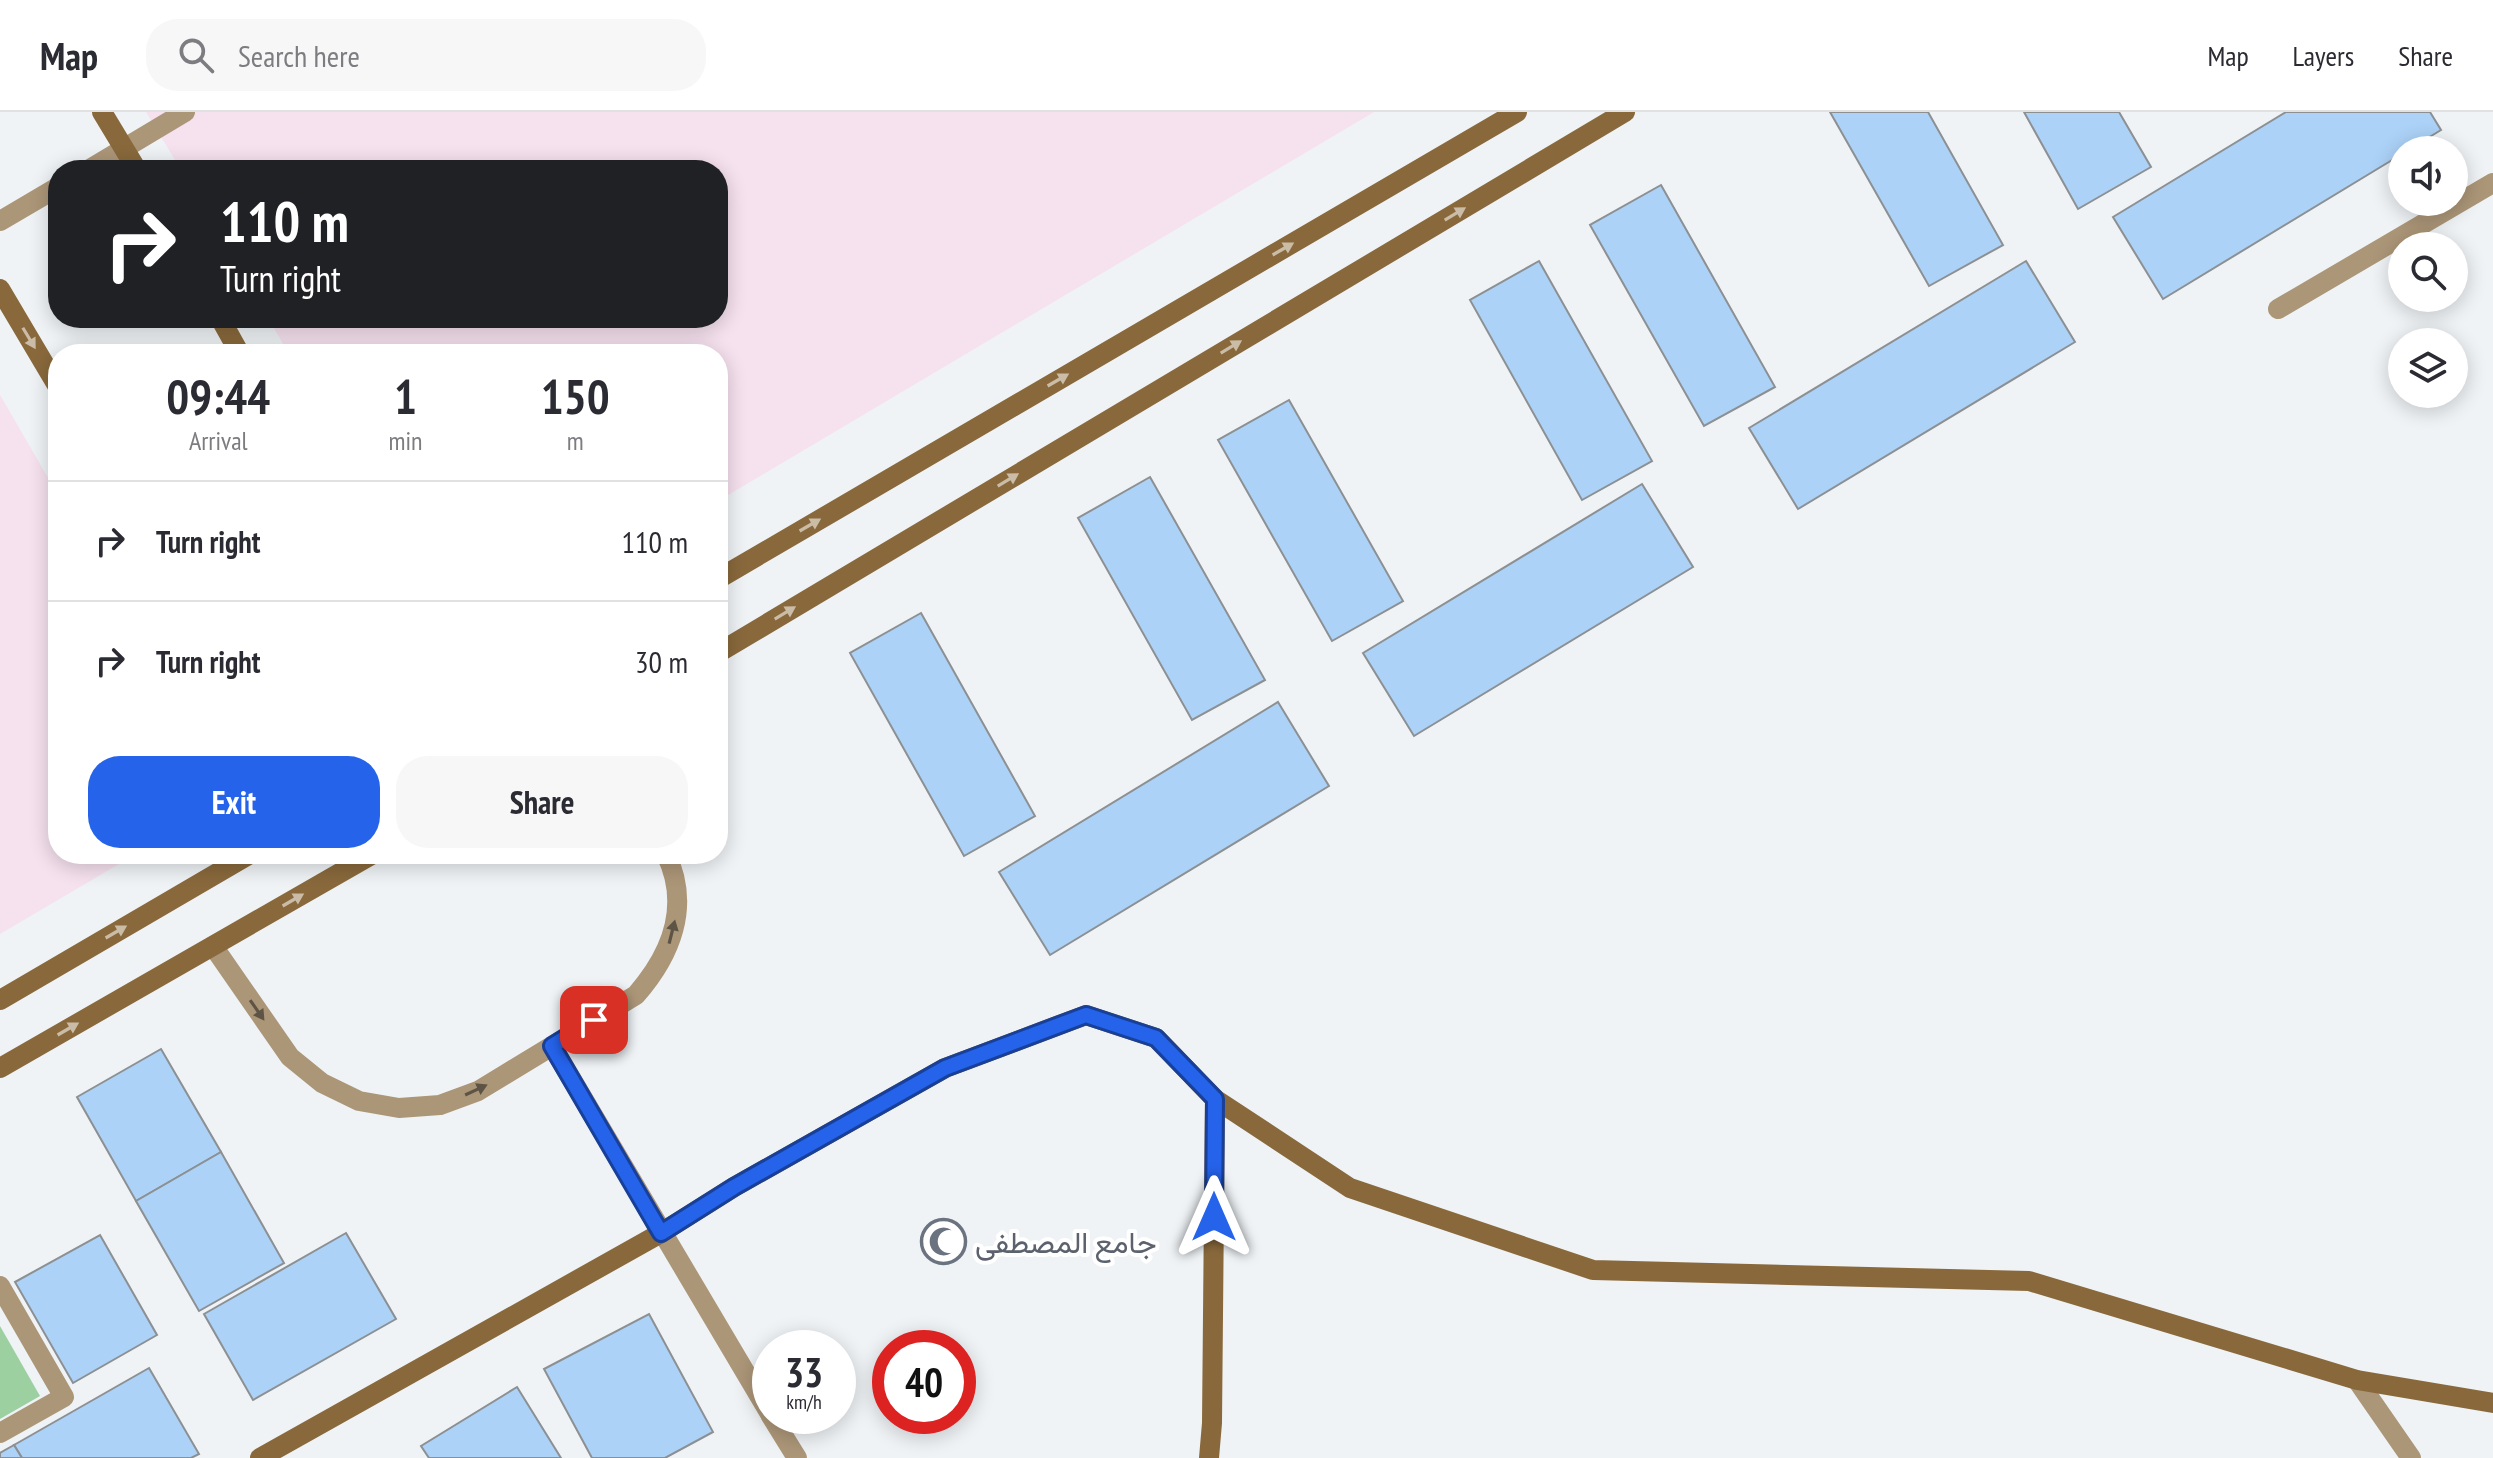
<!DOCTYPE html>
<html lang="en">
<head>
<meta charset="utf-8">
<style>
  :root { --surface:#fff; --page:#f7f7f7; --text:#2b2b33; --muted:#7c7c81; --line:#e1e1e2; --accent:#2563eb }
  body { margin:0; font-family:"PT Sans Narrow",Vazirmatn,sans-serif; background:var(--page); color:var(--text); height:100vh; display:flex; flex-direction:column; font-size:30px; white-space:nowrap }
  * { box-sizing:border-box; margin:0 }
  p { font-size:26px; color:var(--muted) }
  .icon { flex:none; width:44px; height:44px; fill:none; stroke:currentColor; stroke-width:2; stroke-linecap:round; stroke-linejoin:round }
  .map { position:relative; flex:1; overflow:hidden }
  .panel { position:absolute; left:48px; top:232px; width:680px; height:520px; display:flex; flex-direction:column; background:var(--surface); border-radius:32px; box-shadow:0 4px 20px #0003 }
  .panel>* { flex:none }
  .guide { position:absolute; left:48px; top:48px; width:680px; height:168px; border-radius:32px; box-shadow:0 4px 20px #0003; background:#202124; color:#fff; overflow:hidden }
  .buttons { position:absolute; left:2388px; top:24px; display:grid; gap:16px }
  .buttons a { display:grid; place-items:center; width:80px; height:80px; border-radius:50%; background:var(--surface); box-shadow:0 4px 20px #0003; font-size:40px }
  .speed { position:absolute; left:752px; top:1218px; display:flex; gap:16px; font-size:40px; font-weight:700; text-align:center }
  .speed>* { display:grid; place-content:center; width:104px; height:104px; border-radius:50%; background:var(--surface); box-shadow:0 4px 20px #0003; line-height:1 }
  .speed small { font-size:20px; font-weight:400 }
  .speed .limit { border:12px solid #d22; background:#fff; color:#111 }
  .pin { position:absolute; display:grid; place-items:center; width:68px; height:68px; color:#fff; margin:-34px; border-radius:16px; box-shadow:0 4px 12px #0006 }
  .me { position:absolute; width:88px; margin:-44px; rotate:0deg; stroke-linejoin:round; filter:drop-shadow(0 0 6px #0008) }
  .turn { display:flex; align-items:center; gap:28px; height:168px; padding:0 40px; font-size:36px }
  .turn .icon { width:104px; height:104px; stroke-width:2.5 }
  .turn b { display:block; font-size:56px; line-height:68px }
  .eta { display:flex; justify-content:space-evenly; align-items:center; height:136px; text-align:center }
  .eta b { font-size:48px; font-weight:700; line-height:56px }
  .cta { display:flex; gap:16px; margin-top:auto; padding:16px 40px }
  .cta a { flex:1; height:92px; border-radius:32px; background:var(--accent); color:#fff; font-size:32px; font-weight:700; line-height:92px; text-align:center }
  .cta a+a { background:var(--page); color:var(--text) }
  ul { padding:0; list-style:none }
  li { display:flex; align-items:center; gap:24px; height:120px; padding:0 40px; border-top:2px solid var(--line) }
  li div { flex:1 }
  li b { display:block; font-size:30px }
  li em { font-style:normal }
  header { display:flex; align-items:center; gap:48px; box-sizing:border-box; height:112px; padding:0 40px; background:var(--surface); border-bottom:2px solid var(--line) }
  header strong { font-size:38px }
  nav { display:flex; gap:44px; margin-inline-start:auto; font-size:28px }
  .search { width:560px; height:72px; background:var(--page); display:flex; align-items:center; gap:20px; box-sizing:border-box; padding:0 28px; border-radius:32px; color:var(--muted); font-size:30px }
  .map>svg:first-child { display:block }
  .industrial { fill:#f6e1ef }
  .green { fill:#9cd0a0 }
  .building { fill:#acd2f7; stroke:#8c9093; stroke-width:2 }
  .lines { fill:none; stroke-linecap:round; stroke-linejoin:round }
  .street { stroke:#ac9678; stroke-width:20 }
  .secondary { stroke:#89693c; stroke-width:20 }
  .oneway { fill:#cabca7 }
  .oneway2 { fill:#5e5446 }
  .route-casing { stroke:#184099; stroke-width:20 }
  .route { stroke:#2563eb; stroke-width:14 }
  .labels { text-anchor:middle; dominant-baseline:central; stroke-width:8; stroke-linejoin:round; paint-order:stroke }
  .worship-label { font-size:30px; fill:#5b616d; stroke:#fff; text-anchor:start }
</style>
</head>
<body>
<header>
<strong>Map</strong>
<div class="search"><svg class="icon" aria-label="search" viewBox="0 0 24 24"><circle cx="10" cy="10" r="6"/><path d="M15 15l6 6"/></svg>Search here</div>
<nav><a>Map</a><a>Layers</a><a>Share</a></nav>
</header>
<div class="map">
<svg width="2493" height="1346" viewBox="0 0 2493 1346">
  <rect width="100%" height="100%" fill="#eff3f6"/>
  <!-- industrial -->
  <g class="industrial">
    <polygon points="146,0 1374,0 718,389 718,242 289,242 268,206 718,206 718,58 181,58"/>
    <polygon points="0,283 58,383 58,742 136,742 0,822"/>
  </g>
  <!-- green -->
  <polygon class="green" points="0,1214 40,1284 0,1307"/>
  <!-- building -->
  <g class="building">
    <polygon points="1830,0 1928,0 2003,133 1929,174"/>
    <polygon points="2024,0 2119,0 2151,55 2078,97"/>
    <polygon points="2286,0 2430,0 2441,18 2408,38 2402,38 2402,42 2163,187 2113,105"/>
    <polygon points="1661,73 1775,275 1704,314 1590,113"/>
    <polygon points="1539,149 1652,349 1582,388 1470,188"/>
    <polygon points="2026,149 2075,230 1798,397 1749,316"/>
    <polygon points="1289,288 1403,489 1332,529 1218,328"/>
    <polygon points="1150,365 1265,568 1192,608 1078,406"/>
    <polygon points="1642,372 1693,455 1414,624 1363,541"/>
    <polygon points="921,501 1035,704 964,744 850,541"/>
    <polygon points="1278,590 1329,674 1050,843 999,760"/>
    <polygon points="161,937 221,1040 136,1089 77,985"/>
    <polygon points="221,1040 284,1151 199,1199 136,1089"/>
    <polygon points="346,1121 396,1207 253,1288 204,1202"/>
    <polygon points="100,1123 157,1223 73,1271 15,1170"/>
    <polygon points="649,1202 713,1320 665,1346 592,1346 544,1257"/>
    <polygon points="149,1256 199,1342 191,1346 22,1346 14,1333"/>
    <polygon points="517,1275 561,1346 429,1346 421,1334"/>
    <polygon points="14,1333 22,1346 0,1346 0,1341"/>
  </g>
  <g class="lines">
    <!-- street -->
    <g class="street">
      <polyline points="88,58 185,0"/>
      <polyline points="0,109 58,75"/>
      <polyline points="2278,197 2493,71"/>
      <path d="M213 834 290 945 322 971 359 989 399 996 440 993 478 979 636 883C671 843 691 794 666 742"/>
      <polyline points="552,934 770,1302"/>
      <polyline points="0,1174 64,1285 0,1321"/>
      <polyline points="2357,1268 2411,1346"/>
      <polyline points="771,1304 797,1346"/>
    </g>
    <!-- secondary -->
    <g class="secondary">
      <polyline points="102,0 137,58"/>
      <polyline points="0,177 58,275"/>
      <polyline points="220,206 240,242"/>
      <polyline points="718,467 1517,0"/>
      <polyline points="718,541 1625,0"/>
      <polyline points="0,888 250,742"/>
      <polyline points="0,956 373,742"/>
      <polyline points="260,1346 661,1121 734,1075 945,956 1086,903 1156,926 1215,987 1350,1076 1593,1158 2029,1169 2357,1268 2493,1291"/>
      <polyline points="1209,1346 1212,1311 1215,987"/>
    </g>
  </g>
  <!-- one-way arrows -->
  <defs><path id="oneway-solid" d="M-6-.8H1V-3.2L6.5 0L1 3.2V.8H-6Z" transform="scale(2)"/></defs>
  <g class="oneway">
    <use href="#oneway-solid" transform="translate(1455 102) rotate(-31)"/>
    <use href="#oneway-solid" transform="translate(1283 137) rotate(-30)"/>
    <use href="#oneway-solid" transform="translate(29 226) rotate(59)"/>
    <use href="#oneway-solid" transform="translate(1231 235) rotate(-31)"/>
    <use href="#oneway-solid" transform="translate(1058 268) rotate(-30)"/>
    <use href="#oneway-solid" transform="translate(1008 368) rotate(-31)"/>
    <use href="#oneway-solid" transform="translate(810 413) rotate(-30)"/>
    <use href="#oneway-solid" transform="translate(785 501) rotate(-31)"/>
    <use href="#oneway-solid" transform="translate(293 788) rotate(-30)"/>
    <use href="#oneway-solid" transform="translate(116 820) rotate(-30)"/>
    <use href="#oneway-solid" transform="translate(68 917) rotate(-30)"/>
  </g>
  <g class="oneway2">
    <use href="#oneway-solid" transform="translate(672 820) rotate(-76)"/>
    <use href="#oneway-solid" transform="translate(257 898) rotate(55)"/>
    <use href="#oneway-solid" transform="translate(476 978) rotate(-25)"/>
  </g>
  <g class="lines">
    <defs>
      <polyline id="route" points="594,908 552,934 661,1121 734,1075 945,956 1086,903 1156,926 1215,987 1214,1105"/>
    </defs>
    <!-- route casing -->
    <use href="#route" class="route-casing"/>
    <!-- route -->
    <use href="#route" class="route"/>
  </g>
  <!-- icons -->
  <defs>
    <symbol id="mosque-ring" viewBox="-11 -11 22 22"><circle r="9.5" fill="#fff" stroke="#6b7280" stroke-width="1.5"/><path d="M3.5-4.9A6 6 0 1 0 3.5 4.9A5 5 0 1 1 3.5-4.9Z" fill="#6b7280"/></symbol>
  </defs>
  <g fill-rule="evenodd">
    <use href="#mosque-ring" x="918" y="1104" width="51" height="51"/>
  </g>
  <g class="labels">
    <!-- worship labels -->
    <g class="worship-label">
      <text x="975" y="1129">جامع المصطفى</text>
    </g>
  </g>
</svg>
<div class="buttons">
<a><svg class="icon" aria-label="sound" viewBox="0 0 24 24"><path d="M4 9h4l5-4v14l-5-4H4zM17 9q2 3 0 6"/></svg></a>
<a><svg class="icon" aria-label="search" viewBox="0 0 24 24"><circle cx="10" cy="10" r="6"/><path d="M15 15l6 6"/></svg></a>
<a><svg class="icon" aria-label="layers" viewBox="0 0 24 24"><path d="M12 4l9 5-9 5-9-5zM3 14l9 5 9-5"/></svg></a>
</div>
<div class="speed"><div>33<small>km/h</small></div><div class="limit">40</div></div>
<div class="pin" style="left:594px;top:908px;background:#d93025"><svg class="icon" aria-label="arrive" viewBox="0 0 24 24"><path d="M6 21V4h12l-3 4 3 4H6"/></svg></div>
<svg class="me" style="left:1214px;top:1105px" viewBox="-20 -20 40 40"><path d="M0-17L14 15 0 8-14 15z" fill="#2563eb" stroke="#fff" stroke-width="4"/></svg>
<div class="guide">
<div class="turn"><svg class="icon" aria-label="right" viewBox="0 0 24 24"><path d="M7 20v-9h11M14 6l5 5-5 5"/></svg><div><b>110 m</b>Turn right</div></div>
</div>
<section class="panel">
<div class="eta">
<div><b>09:44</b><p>Arrival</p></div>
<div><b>1</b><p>min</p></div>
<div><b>150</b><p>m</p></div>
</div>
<ul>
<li><svg class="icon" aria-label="right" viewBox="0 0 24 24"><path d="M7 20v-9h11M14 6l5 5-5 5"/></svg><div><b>Turn right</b></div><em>110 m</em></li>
<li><svg class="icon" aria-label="right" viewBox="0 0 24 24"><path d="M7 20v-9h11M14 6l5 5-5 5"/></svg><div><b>Turn right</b></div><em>30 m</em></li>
</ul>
<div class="cta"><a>Exit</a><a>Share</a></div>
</section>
</div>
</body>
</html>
